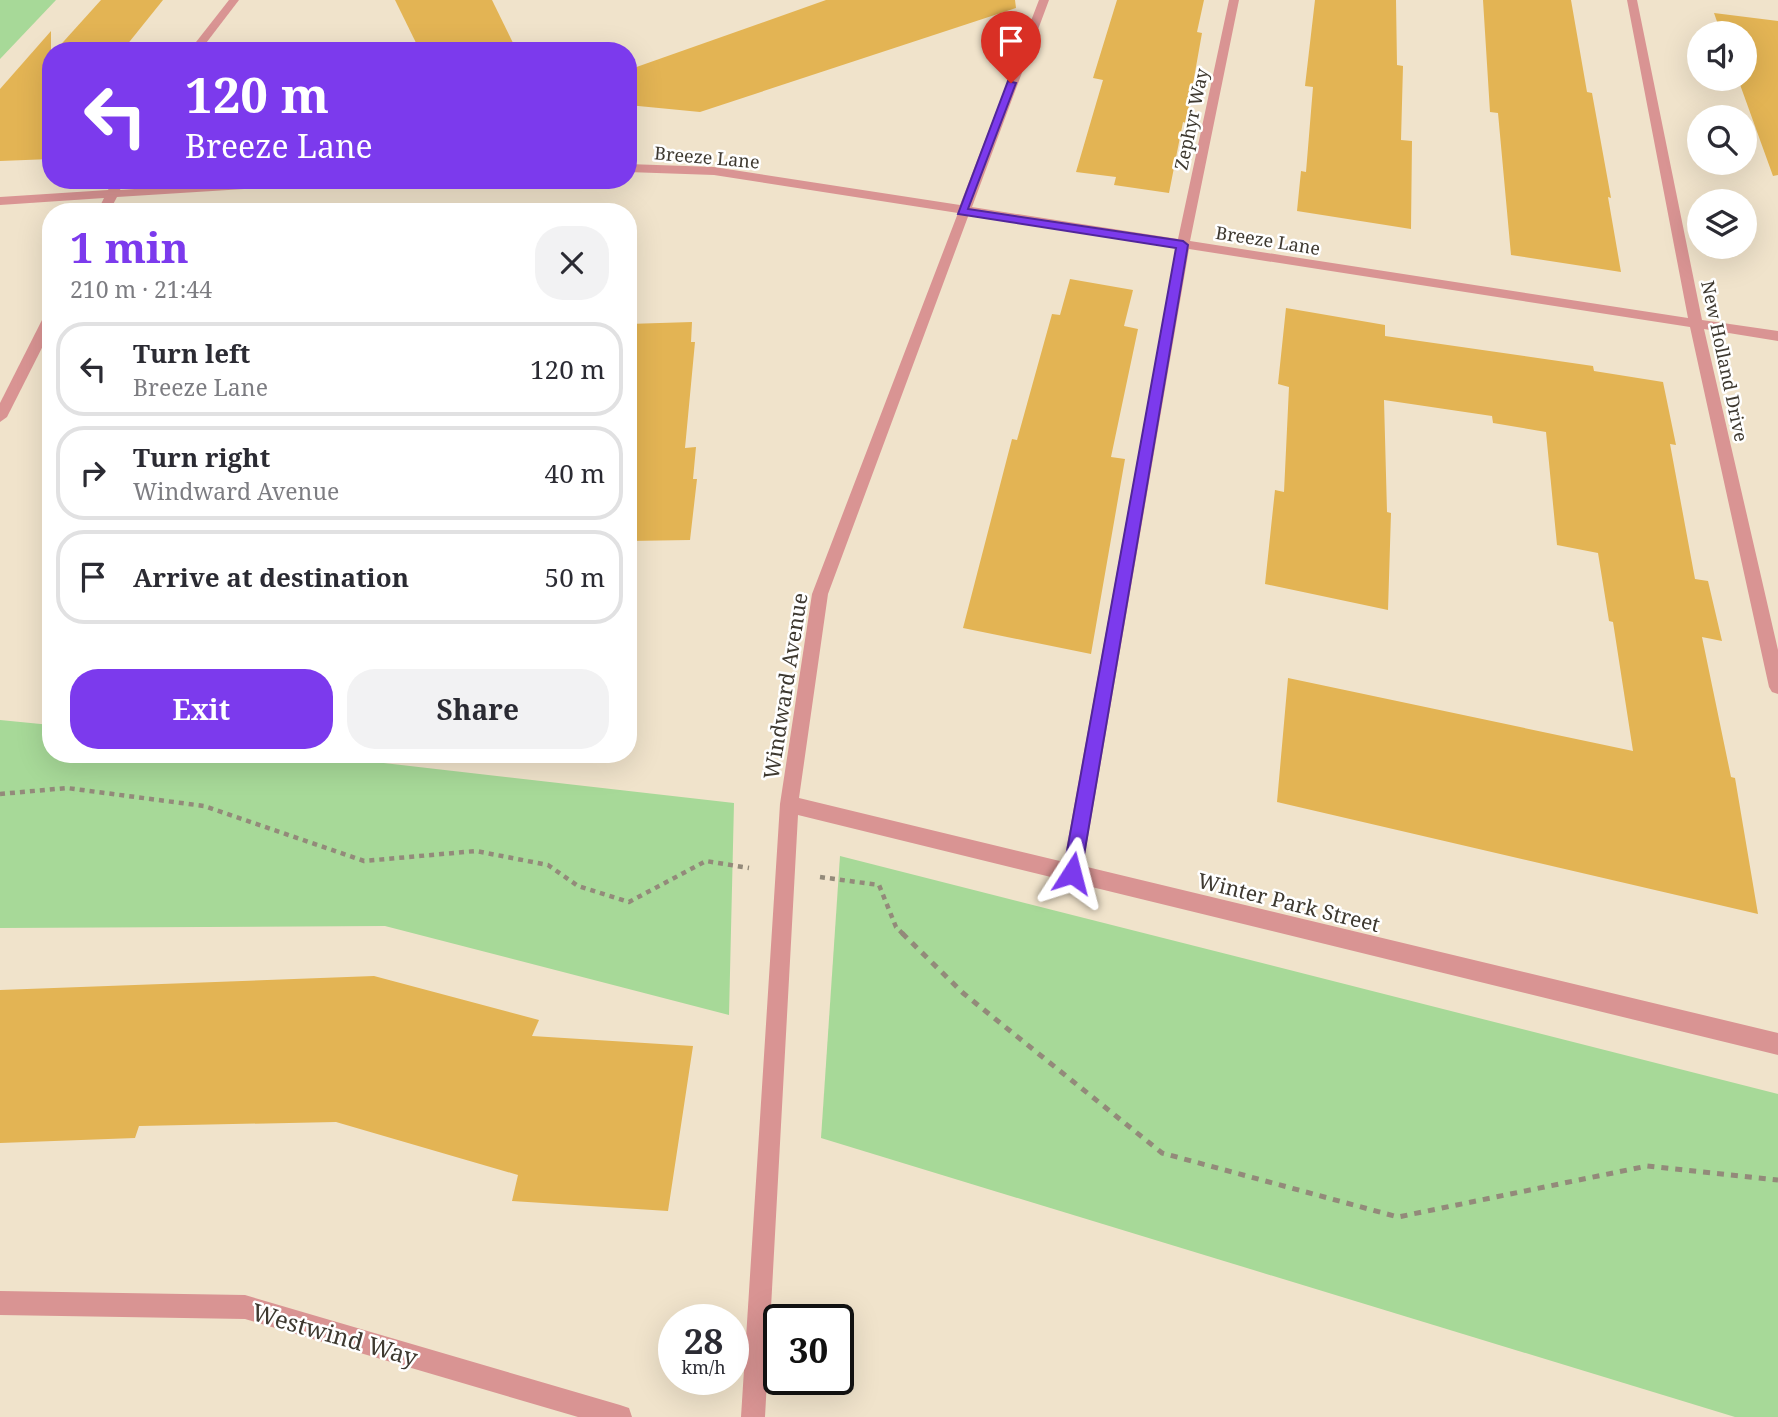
<!DOCTYPE html>
<html lang="en">
<head>
<meta charset="utf-8">
<style>
  :root { --surface:#fff; --page:#f2f2f3; --text:#2b2b33; --muted:#7c7c81; --line:#e1e1e2; --accent:#7c3aed }
  body { margin:0; font-family:"Noto Serif",serif; background:var(--page); color:var(--text); height:100vh; display:flex; flex-direction:column; font-size:26px; white-space:nowrap }
  * { box-sizing:border-box; margin:0 }
  p { font-size:23px; color:var(--muted) }
  .icon { flex:none; width:38px; height:38px; fill:none; stroke:currentColor; stroke-width:2; stroke-linecap:round; stroke-linejoin:round }
  .map { position:relative; flex:1; overflow:hidden }
  .panel { position:absolute; left:42px; top:203px; width:595px; height:560px; display:flex; flex-direction:column; background:var(--surface); border-radius:28px; box-shadow:0 7px 28px #0002 }
  .panel>* { flex:none }
  .top-card { position:absolute; left:42px; top:42px; width:595px; height:147px; border-radius:28px; box-shadow:0 7px 28px #0002; background:#7c3aed; color:#fff; overflow:hidden }
  .fabs { position:absolute; left:1687px; top:21px; display:grid; gap:14px }
  .fabs a { display:grid; place-items:center; width:70px; height:70px; border-radius:50%; background:var(--surface); box-shadow:0 7px 28px #0002; font-size:35px }
  .speed { position:absolute; left:658px; top:1304px; display:flex; gap:14px; font-size:35px; font-weight:700; text-align:center }
  .speed>* { display:grid; place-content:center; width:91px; height:91px; border-radius:50%; background:var(--surface); box-shadow:0 7px 28px #0002; line-height:1 }
  .speed small { font-size:18px; font-weight:400 }
  .speed .limit { border:4px solid #111; border-radius:10px; background:#fff; color:#111 }
  .pin { position:absolute; display:grid; place-items:center; width:60px; height:60px; color:#fff; margin:-72px -30px; border-radius:50% 50% 50% 0; rotate:-45deg; box-shadow:0 0 7px #0007 }
  .pin .icon { rotate:45deg }
  .me { position:absolute; width:77px; margin:-38px; rotate:9deg; stroke-linejoin:round; filter:drop-shadow(0 0 5px #0008) }
  .turn { display:flex; align-items:center; gap:24px; height:147px; padding:0 28px; font-size:32px }
  .turn .icon { width:91px; height:91px; stroke-width:2.5 }
  .turn b { display:block; font-size:49px; line-height:60px }
  .round { display:grid; place-items:center; flex:none; width:74px; height:74px; border-radius:28px; background:var(--page) }
  .summary { display:flex; align-items:center; justify-content:space-between; height:119px; padding:0 28px }
  h1 { font-size:42px; font-weight:700; line-height:52px; color:var(--accent) }
  .button { display:flex; gap:14px; margin-top:auto; padding:14px 28px }
  .button a { flex:1; height:80px; border-radius:28px; background:var(--accent); color:#fff; font-size:28px; font-weight:700; line-height:80px; text-align:center }
  .button a+a { background:var(--page); color:var(--text) }
  ul { padding:0; list-style:none }
  li { display:flex; align-items:center; gap:21px; height:94px; margin:0 14px 10px; padding:0 14px; border:4px solid var(--line); border-radius:28px }
  li div { flex:1 }
  li b { display:block; font-size:26px }
  li em { font-style:normal }
  .map>svg:first-child { display:block }
  .green { fill:#a7d998 }
  .building { fill:#e3b454 }
  .lines { fill:none; stroke-linecap:round; stroke-linejoin:round }
  .path-far1 { stroke:#938a7a; stroke-width:4.5; stroke-dasharray:5 5; stroke-linecap:butt }
  .path { stroke:#938a7a; stroke-width:5; stroke-dasharray:7 7; stroke-linecap:butt }
  .minor { fill:#d99493; fill-rule:evenodd }
  .route { fill:#7c3aed; stroke:#51269a; stroke-width:2 }
  .labels { text-anchor:middle; dominant-baseline:central; stroke-width:5; stroke-linejoin:round; paint-order:stroke }
  .far-street-label { font-size:18px; fill:#3e3930; stroke:#fff }
  .street-label { font-size:21px; fill:#3e3930; stroke:#fff }
  .near-street-label { font-size:24px; fill:#3e3930; stroke:#fff }
</style>
</head>
<body>
<div class="map">
<svg width="1778" height="1417" viewBox="0 0 1778 1417">
  <rect width="100%" height="100%" fill="#f0e3cb"/>
  <!-- green -->
  <g class="green">
    <polygon points="0,0 56,0 0,59"/>
    <polygon points="0,720 51,725 51,754 305,754 734,803 729,1015 385,926 0,928"/>
    <polygon points="840,856 1778,1094 1778,1417 1735,1417 821,1138"/>
  </g>
  <!-- building -->
  <g class="building">
    <polygon points="101,0 163,0 122,51 55,51"/>
    <polygon points="395,0 492,0 517,51 420,51"/>
    <polygon points="826,0 1015,0 1016,8 700,112 628,105 628,70"/>
    <polygon points="1117,0 1204,0 1197,32 1202,33 1186,123 1183,122 1169,193 1114,185 1116,177 1076,172 1103,80 1093,78"/>
    <polygon points="1315,0 1396,0 1397,65 1403,66 1401,140 1412,141 1411,229 1297,211 1301,171 1306,172 1313,87 1305,86"/>
    <polygon points="1483,0 1571,0 1587,92 1592,93 1611,198 1608,197 1621,272 1511,255 1498,113 1490,112"/>
    <polygon points="1714,13 1778,21 1778,175 1773,176 1738,79 1745,79 1745,33 1721,33"/>
    <polygon points="51,31 51,159 0,161 0,89"/>
    <polygon points="1070,279 1133,290 1124,326 1138,329 1111,457 1125,459 1091,654 963,628 1012,439 1017,440 1052,314 1060,315"/>
    <polygon points="1286,308 1385,325 1385,336 1593,366 1594,371 1663,382 1676,445 1670,444 1695,579 1708,581 1722,641 1702,637 1731,777 1735,778 1758,914 1277,802 1288,678 1633,751 1613,622 1609,621 1598,553 1557,545 1546,432 1493,423 1492,416 1384,400 1387,512 1391,513 1388,610 1265,584 1275,490 1284,492 1289,387 1278,384"/>
    <polygon points="692,322 691,342 695,342 685,448 696,447 693,479 697,479 690,540 628,541 628,324"/>
    <polygon points="374,976 539,1020 532,1036 693,1046 668,1211 512,1201 518,1175 336,1122 139,1126 135,1138 0,1143 0,990"/>
  </g>
  <g class="lines">
    <!-- path-far1 -->
    <g class="path-far1">
      <polyline points="0,794 67,788 204,806 364,861 476,851 548,865 578,886 629,902 706,861 749,868"/>
      <polyline points="820,877 879,885 896,927 904,935"/>
    </g>
    <!-- path -->
    <polyline class="path" points="902,933 963,993 1162,1153 1398,1217 1647,1166 1778,1180"/>
    <!-- minor -->
    <g class="minor">
      <polygon points="229,0 239,0 200,51 189,51"/>
      <path d="M1039 0H1049L972 207 1178 239 1229 0H1239L1190 241 1688 318 1627 0H1637L1702 320 1778 331V341L1704 329 1778 650V694L1772 692 1769 687 1690 327 1189 249 1083 866 1778 1033V1055L798 815 765 1417H741L780 804 812 594 958 213 714 175 628 172V164L714 167 960 205ZM969 214 1176 247 1064 862 799 798 828 594Z"/>
      <polygon points="113,180 125,180 120,190 265,180 330,180 324,184 117,197 109,212 97,212 104,198 0,205 0,197 108,190"/>
      <polygon points="51,312 51,330 7,417 0,422 0,403 44,316"/>
      <polygon points="0,1291 245,1295 620,1405 629,1408 632,1417 578,1417 245,1319 0,1315"/>
    </g>
  </g>
  <!-- route -->
  <polygon class="route" points="1008,81 1016,83 968,209 1183,241 1188,245 1081,873 1078,879 1072,882 1066,879 1063,873 1176,248 958,214"/>
  <g class="labels">
    <!-- far-street labels -->
    <g class="far-street-label">
      <text transform="translate(1191 119) rotate(-78)">Zephyr Way</text>
      <text transform="translate(707 157) rotate(5)">Breeze Lane</text>
      <text transform="translate(1268 240) rotate(9)">Breeze Lane</text>
      <text transform="translate(1725 361) rotate(78)">New Holland Drive</text>
    </g>
    <!-- street labels -->
    <g class="street-label">
      <text transform="translate(785 686) rotate(-81)">Windward Avenue</text>
      <text transform="translate(1289 902) rotate(14)">Winter Park Street</text>
    </g>
    <!-- near-street labels -->
    <g class="near-street-label">
      <text transform="translate(335 1334) rotate(16)">Westwind Way</text>
    </g>
  </g>
</svg>
<div class="fabs">
<a><svg class="icon" aria-label="sound" viewBox="0 0 24 24"><path d="M4 9h4l5-4v14l-5-4H4zM17 9q2 3 0 6"/></svg></a>
<a><svg class="icon" aria-label="search" viewBox="0 0 24 24"><circle cx="10" cy="10" r="6"/><path d="M15 15l6 6"/></svg></a>
<a><svg class="icon" aria-label="layers" viewBox="0 0 24 24"><path d="M12 4l9 5-9 5-9-5zM3 14l9 5 9-5"/></svg></a>
</div>
<div class="speed"><div>28<small>km/h</small></div><div class="limit">30</div></div>
<div class="pin" style="left:1011px;top:83px;background:#d93025"><svg class="icon" aria-label="arrive" viewBox="0 0 24 24"><path d="M6 21V4h12l-3 4 3 4H6"/></svg></div>
<svg class="me" style="left:1072px;top:873px" viewBox="-20 -20 40 40"><path d="M0-17L14 15 0 8-14 15z" fill="#7c3aed" stroke="#fff" stroke-width="4"/></svg>
<div class="top-card">
<div class="turn"><svg class="icon" aria-label="left" viewBox="0 0 24 24"><path d="M17 20v-9H6M10 6l-5 5 5 5"/></svg><div><b>120 m</b>Breeze Lane</div></div>
</div>
<section class="panel">
<div class="summary"><div><h1>1 min</h1><p>210 m · 21:44</p></div><a class="round"><svg class="icon" aria-label="close" viewBox="0 0 24 24"><path d="M6 6l12 12M18 6L6 18"/></svg></a></div>
<ul>
<li><svg class="icon" aria-label="left" viewBox="0 0 24 24"><path d="M17 20v-9H6M10 6l-5 5 5 5"/></svg><div><b>Turn left</b><p>Breeze Lane</p></div><em>120 m</em></li>
<li><svg class="icon" aria-label="right" viewBox="0 0 24 24"><path d="M7 20v-9h11M14 6l5 5-5 5"/></svg><div><b>Turn right</b><p>Windward Avenue</p></div><em>40 m</em></li>
<li><svg class="icon" aria-label="arrive" viewBox="0 0 24 24"><path d="M6 21V4h12l-3 4 3 4H6"/></svg><div><b>Arrive at destination</b></div><em>50 m</em></li>
</ul>
<div class="button"><a>Exit</a><a>Share</a></div>
</section>
</div>
</body>
</html>
